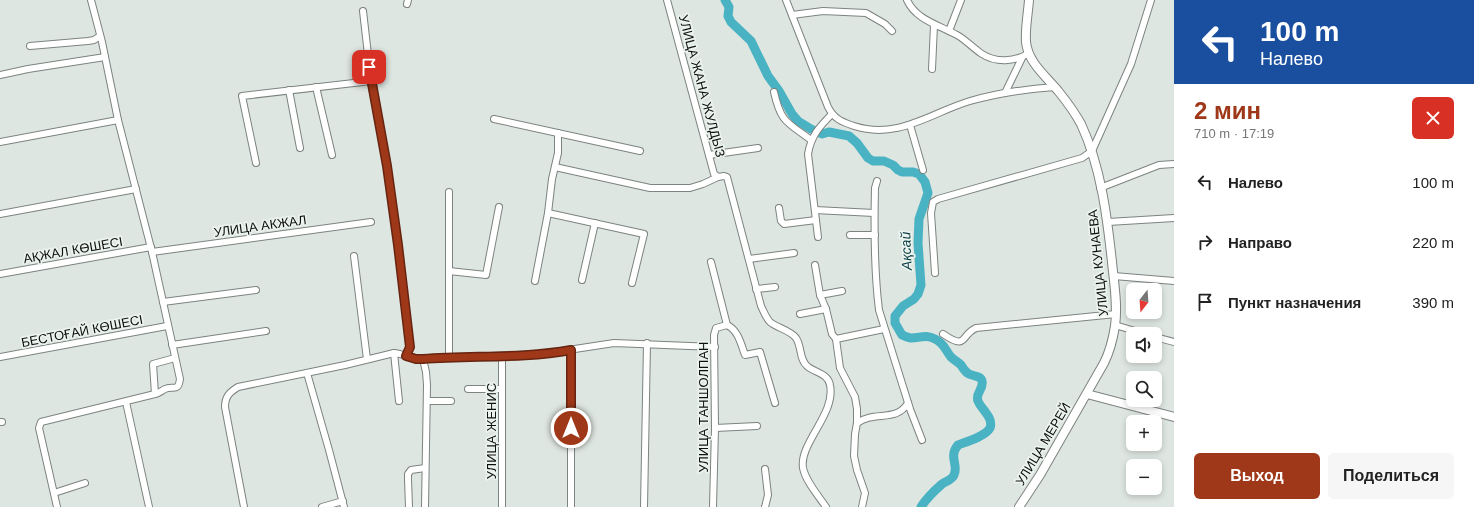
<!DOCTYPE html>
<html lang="ru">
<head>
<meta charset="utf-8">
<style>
  :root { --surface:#fff; --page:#f6f6f6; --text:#222; --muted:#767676; --accent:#9f3818 }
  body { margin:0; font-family:Helvetica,sans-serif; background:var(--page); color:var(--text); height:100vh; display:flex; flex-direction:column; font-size:15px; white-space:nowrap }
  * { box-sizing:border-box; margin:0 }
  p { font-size:13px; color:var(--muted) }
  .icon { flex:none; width:22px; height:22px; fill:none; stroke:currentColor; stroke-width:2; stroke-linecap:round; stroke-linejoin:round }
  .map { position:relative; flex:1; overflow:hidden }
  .details { display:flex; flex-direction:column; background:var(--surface); width:300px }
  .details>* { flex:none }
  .hud { background:#1a4fa0; color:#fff; overflow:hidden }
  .needle { width:26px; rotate:197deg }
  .tools { position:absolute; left:1126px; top:283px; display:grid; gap:8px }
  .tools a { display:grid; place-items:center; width:36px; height:36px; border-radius:6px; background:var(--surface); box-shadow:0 2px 6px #0003; font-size:20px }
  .pin { position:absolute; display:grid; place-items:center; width:34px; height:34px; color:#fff; margin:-17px; border-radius:8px; box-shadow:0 2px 6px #0006 }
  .me { position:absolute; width:44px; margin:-22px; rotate:0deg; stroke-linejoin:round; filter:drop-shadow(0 0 3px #0008) }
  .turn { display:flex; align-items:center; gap:14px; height:84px; padding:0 20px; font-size:18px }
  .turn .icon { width:52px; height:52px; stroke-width:2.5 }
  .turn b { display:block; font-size:28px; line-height:34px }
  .round { display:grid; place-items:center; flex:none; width:42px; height:42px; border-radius:6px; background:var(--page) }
  .overview { display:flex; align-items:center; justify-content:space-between; height:68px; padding:0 20px }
  h1 { font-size:24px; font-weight:700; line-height:30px; color:var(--accent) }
  .primary-button { display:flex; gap:8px; margin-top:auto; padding:8px 20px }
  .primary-button a { flex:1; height:46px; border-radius:6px; background:var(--accent); color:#fff; font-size:16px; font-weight:700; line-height:46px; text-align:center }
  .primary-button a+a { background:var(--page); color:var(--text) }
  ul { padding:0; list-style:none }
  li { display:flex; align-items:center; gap:12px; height:60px; padding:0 20px }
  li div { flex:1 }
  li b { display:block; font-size:15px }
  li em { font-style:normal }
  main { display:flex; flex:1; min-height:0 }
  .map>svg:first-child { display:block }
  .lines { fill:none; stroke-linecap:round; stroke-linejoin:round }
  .river { stroke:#49b2c3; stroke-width:9 }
  .minor-casing { stroke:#7d837f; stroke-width:8 }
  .major-casing { stroke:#7d837f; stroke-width:10 }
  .minor { stroke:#fff; stroke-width:6 }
  .major { stroke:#fff; stroke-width:8 }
  .route-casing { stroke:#672410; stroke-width:10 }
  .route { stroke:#9f3818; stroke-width:7 }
  .labels { text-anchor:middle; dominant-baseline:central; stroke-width:3.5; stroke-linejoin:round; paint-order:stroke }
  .street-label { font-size:13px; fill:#0d0f0e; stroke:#ebf3ee }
  .water-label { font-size:14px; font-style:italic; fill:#0a3c43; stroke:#ebf3ee }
</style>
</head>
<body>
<main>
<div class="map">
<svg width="1174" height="507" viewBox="0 0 1174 507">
  <rect width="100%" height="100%" fill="#dee6e1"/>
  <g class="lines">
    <!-- river -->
    <path class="river" d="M725 0 729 7 728 16 731 22 751 41 768 76 779 91 792 114 798 121 811 129 822 134 829 132 849 136 857 143 868 158 873 161H884L893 165 898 170 902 172H913L919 174 925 182 928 193 919 219 918 243 921 285 918 294 914 299 903 306 895 316V323L902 335C905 336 909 338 911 338 921 338 925 334 935 339 945 344 945 350 951 357 954 360 958 362 961 365 963 368 965 372 969 374 973 376 981 376 982 381 984 389 975 393 978 401 981 409 994 418 990 428 986 436 966 442 958 445 948 457 959 465 954 475 952 480 946 481 942 484 934 491 926 499 921 507"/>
    <defs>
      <g id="minor">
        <polyline points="667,0 714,174 718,177"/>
        <path d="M786 0 828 107C834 119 842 122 854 126 898 140 930 113 970 101 998 93 1026 89 1055 87"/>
        <path d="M907 0C916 20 939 25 957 35 966 40 973 48 982 54 996 63 1015 62 1029 53"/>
        <polyline points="407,4 408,0"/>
        <polyline points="363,11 371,81 387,166 398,245 410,347 406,356"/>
        <polyline points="792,15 823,11 866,13 885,24 892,31"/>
        <polyline points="949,31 961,0"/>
        <polyline points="30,46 88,41 94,40 100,36"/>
        <polyline points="932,69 934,25"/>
        <polyline points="0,75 28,69 105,57"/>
        <polyline points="316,87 332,155"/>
        <polyline points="289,90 300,148"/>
        <path d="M774 92C781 123 787 122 811 140"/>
        <polyline points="1005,93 1022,58"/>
        <polyline points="494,119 640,151"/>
        <polyline points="910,125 923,170"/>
        <polyline points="0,142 118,120"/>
        <polyline points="709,155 758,148"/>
        <polyline points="256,163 242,96 371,81"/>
        <path d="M555 167 650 188H690L703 184 718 177 724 176 727 177 761 306C764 312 766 318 770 322 777 328 790 330 796 338 802 347 799 359 807 366 815 373 828 373 830 385 836 414 799 443 803 468 806 482 818 495 826 507"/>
        <path d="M877 181 875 188C874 229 874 270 879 310L910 409 922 440"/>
        <polyline points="1100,188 1159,165 1174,164"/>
        <polyline points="449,192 449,357"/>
        <polyline points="779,208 781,221 784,224 816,220"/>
        <polyline points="815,210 874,213"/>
        <polyline points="548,213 644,234 632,283"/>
        <polyline points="0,214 136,189"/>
        <polyline points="1108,222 1174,218"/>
        <polyline points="850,235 875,235"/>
        <path d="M818 237 808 154C811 136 819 127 832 114"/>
        <polyline points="152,252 371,222"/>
        <polyline points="354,256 367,359"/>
        <polyline points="749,259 794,253"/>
        <polyline points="711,262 727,325"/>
        <polyline points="815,265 820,295 826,309 832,334 836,339 840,368 855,397 857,409 857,423 855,434 854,456 857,470 865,493 862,507"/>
        <polyline points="449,271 486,275 499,207"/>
        <polyline points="935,273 931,213 933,202 938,199 1082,158 1092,151 1131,64 1151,0"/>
        <polyline points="0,274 151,247"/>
        <polyline points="1114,276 1174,281"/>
        <polyline points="582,280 595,223"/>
        <polyline points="535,281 548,213 552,179 558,153 558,133"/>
        <polyline points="756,289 775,287"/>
        <polyline points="820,295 842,291"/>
        <polyline points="163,302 256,290"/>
        <polyline points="800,314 826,309"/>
        <polyline points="1115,325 1145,334"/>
        <path d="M943 334C968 351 960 335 976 328L1116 314"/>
        <polyline points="1155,337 1174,342"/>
        <polyline points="836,339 884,329"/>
        <polyline points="172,345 266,331"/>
        <polyline points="571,350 571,507"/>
        <polyline points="394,353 399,401"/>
        <polyline points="0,357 167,326"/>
        <polyline points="423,359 426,372 427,385 425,507"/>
        <polyline points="307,373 329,450 344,507"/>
        <polyline points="468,389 502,389"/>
        <polyline points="155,394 153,364 175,358"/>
        <polyline points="427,401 451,401"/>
        <polyline points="126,402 149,507"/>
        <polyline points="0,422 2,422"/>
        <path d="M857 423C875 410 896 423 908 403"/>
        <polyline points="715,428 757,426"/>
        <polyline points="765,469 768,495 765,507"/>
        <polyline points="54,493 85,483"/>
        <path d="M57 507 39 428 41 422 155 394C160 393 161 391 165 389 173 385 178 393 180 379L152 252 118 120 102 42 91 0"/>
        <path d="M244 507 225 407C225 396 230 392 238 387L345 365 394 353 400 354 416 359 542 354 614 343 715 347"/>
        <polyline points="322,507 343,501"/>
        <polyline points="409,507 408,479 408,474 411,470 425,468"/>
        <polyline points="502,507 502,356"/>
        <polyline points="644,507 647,343"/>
        <path d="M713 507 715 428 714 335 716 328 727 325C738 330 741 344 745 355L760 352 775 403"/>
      </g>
      <g id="major">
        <polyline points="1087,394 1174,417"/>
        <path d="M1019 507 1040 475 1104 363C1110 351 1113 339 1115 326 1118 305 1114 283 1112 262 1107 216 1101 167 1081 124 1075 113 1067 102 1059 92 1047 77 1028 63 1026 42 1025 28 1028 14 1029 0"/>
      </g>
    </defs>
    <!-- minor casing -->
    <use href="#minor" class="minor-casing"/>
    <!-- major casing -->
    <use href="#major" class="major-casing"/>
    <!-- minor -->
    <use href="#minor" class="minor"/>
    <!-- major -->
    <use href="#major" class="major"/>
  </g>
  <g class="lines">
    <defs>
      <path id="route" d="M369 67 387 166 398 245 410 347 406 356 416 359H423C472 355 522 359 571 350V428"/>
    </defs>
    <!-- route casing -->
    <use href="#route" class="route-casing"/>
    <!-- route -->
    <use href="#route" class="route"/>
  </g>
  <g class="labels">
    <!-- street labels -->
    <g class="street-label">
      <text transform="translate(702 86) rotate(75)">УЛИЦА ЖАНА ЖУЛДЫЗ</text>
      <text transform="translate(260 226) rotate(-8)">УЛИЦА АКЖАЛ</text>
      <text transform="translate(73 250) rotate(-10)">АҚЖАЛ КӨШЕСІ</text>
      <text transform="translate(1098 263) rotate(-96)">УЛИЦА КУНАЕВА</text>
      <text transform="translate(82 331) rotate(-11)">БЕСТОҒАЙ КӨШЕСІ</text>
      <text transform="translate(703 407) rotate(-90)">УЛИЦА ТАНШОЛПАН</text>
      <text transform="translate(491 431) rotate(-90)">УЛИЦА ЖЕНИС</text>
      <text transform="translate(1043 444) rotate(-59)">УЛИЦА МЕРЕЙ</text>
    </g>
    <!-- water labels -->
    <g class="water-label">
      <text transform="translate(906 251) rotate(-92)">Ақсай</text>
    </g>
  </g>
</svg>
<div class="tools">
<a><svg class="needle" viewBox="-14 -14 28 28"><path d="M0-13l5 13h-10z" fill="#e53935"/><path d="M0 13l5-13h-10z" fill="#767676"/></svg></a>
<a><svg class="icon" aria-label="sound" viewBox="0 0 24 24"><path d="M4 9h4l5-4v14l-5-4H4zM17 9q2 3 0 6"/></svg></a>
<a><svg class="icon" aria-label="search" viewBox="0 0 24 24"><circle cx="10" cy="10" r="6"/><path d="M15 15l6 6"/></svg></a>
<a>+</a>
<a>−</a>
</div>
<div class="pin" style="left:369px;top:67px;background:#d93025"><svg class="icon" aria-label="arrive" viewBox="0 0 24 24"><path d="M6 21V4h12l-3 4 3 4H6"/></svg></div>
<svg class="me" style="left:571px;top:428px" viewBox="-20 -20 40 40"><circle r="17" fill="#9f3818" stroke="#fff" stroke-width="3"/><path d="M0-11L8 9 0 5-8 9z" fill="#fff"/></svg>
</div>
<section class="details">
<div class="hud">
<div class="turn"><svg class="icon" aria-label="left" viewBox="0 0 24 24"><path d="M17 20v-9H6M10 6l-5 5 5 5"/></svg><div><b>100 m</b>Налево</div></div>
</div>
<div class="overview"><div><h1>2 мин</h1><p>710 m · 17:19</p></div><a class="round" style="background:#d93025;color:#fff"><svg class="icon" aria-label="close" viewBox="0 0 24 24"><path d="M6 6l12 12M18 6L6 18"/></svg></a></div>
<ul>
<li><svg class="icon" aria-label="left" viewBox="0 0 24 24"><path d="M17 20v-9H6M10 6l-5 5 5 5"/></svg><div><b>Налево</b></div><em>100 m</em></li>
<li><svg class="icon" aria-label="right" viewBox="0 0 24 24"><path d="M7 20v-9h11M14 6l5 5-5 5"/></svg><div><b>Направо</b></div><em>220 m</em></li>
<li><svg class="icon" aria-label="arrive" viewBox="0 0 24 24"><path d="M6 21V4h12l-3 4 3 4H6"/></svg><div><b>Пункт назначения</b></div><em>390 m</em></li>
</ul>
<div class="primary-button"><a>Выход</a><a>Поделиться</a></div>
</section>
</main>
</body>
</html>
